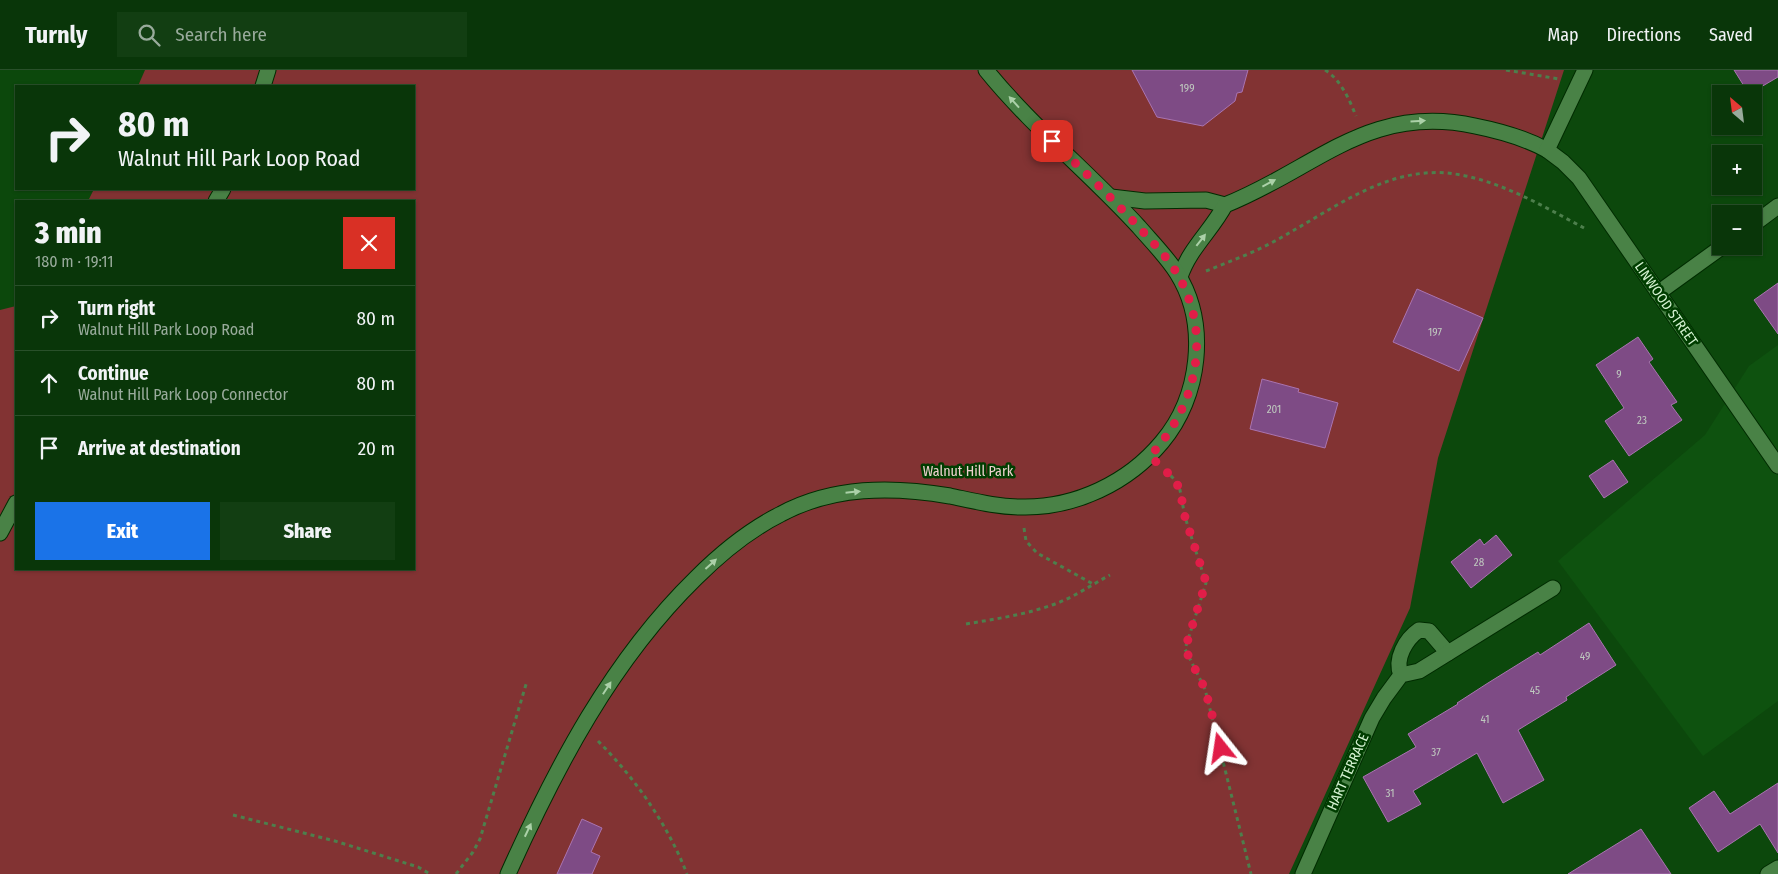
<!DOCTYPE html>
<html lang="en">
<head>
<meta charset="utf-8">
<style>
  :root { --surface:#093609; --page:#123e12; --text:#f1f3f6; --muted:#99ab9c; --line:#29502a; --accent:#1a73e8 }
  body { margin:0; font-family:"Fira Sans Condensed",sans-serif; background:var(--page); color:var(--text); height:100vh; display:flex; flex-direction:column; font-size:19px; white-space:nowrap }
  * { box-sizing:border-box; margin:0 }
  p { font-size:16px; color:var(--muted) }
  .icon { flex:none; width:28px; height:28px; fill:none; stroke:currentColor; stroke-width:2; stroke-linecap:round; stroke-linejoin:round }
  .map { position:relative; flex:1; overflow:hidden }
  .sheet { position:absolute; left:15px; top:130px; width:400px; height:370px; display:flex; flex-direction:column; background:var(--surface); border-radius:0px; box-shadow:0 1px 4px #0004,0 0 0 1px var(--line) }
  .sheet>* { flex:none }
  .top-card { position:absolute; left:15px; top:15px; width:400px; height:105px; border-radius:0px; box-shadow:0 1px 4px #0004,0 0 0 1px var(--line); background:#093609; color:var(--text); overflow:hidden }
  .needle { width:32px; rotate:332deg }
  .buttons { position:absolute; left:1712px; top:15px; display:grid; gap:10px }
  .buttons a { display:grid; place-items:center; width:50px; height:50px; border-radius:0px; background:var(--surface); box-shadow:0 1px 4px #0004,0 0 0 1px var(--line); font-size:25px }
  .pin { position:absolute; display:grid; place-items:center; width:42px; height:42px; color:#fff; margin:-21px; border-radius:10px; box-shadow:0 2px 8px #0006 }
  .me { position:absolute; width:55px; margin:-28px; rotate:345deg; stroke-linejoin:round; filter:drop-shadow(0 0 4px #0008) }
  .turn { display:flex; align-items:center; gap:18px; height:105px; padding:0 20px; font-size:22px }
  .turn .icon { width:65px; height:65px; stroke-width:2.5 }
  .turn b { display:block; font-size:35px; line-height:42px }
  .round { display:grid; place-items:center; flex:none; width:52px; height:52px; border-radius:0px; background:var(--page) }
  .headline { display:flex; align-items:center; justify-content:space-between; height:85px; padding:0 20px }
  h1 { font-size:30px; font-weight:800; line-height:38px }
  .cta { display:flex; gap:10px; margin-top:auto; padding:10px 20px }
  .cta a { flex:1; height:58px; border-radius:0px; background:var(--accent); color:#fff; font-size:20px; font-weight:800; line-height:58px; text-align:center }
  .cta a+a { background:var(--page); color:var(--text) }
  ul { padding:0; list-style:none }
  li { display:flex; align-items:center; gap:15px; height:65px; padding:0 20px; border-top:1px solid var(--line) }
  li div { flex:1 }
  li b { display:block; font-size:19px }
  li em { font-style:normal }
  header { display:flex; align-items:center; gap:30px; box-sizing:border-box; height:70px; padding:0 25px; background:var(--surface); border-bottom:1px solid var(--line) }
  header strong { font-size:24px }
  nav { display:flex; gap:28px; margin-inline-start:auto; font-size:18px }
  .search { width:350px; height:45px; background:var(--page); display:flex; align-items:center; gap:12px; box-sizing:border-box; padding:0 18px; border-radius:0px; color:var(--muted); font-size:19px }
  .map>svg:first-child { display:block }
  .built { fill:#0e520f }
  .green { fill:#823333 }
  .building { fill:#7e4b85; stroke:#aa74b1 }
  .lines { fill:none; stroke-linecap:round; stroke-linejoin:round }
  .lane-casing { stroke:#002c00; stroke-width:17 }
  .street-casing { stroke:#002c00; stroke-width:17 }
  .secondary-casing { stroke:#002c00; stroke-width:17 }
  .path { stroke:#4d7f4c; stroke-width:3; stroke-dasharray:4 4; stroke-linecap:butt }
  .lane { stroke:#498246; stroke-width:15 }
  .street { stroke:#498246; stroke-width:15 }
  .secondary { stroke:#498246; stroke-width:15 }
  .oneway { fill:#abd1a8 }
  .route { stroke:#e11d48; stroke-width:9; stroke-dasharray:0 16.2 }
  .labels { text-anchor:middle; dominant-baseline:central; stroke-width:5; stroke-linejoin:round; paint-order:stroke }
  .number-label { font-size:11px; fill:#bfc9bf }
  .street-label { font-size:14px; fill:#d5f3d2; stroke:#003d00 }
  .park-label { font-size:14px; fill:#eed1cf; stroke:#003d00 }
</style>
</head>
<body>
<header>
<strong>Turnly</strong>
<div class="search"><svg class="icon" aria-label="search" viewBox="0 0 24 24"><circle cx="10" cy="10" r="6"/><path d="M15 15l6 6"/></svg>Search here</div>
<nav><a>Map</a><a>Directions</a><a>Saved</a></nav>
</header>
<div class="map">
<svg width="1778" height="804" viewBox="0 0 1778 804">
  <rect width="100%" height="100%" fill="#0c480c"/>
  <!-- built -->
  <polygon class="built" points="1778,275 1778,631 1703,686 1558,491 1705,365 1749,296"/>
  <!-- green -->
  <polygon class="green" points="145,0 1564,0 1438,388 1410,538 1289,804 0,804 0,240 16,236 16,499 414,499 414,131 88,131 94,119 414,119 414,16 138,16"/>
  <!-- building -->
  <g class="building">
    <polygon points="1132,0 1248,0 1242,22 1237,23 1235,31 1203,56 1157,47"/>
    <polygon points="1734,0 1778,0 1778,7 1749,24"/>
    <polygon points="1778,213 1778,264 1754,230"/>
    <polygon points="1417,219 1483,248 1459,301 1393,272"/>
    <polygon points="1638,267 1653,289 1649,292 1677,332 1671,335 1682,350 1629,386 1605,351 1624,338 1596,295"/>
    <polygon points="1262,309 1299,319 1298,322 1338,333 1325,378 1250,359"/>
    <polygon points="1613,390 1628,412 1604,428 1589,406"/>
    <polygon points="1496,465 1512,485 1471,518 1451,492 1480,469 1484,475"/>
    <polygon points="1589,553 1616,595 1566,627 1567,630 1518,660 1544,710 1503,733 1477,683 1413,721 1421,734 1388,752 1363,707 1416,677 1408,664 1458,634 1457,633 1488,613 1538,582 1540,585"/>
    <polygon points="1778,713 1778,783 1760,754 1718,782 1689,738 1714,721 1730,744"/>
    <polygon points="582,749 602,758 591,782 600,786 592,804 557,804"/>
    <polygon points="1641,759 1671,804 1568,804"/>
  </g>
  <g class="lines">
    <defs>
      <g id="lane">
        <polyline points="263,16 268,0"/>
        <polyline points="1111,127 1145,131 1206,130 1225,135"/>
        <polyline points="216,131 223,119"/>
        <path d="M1180 207C1189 179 1212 160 1225 135 1316 99 1368 33 1475 56 1500 61 1525 68 1547 80"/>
        <polyline points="0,463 16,433"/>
        <path d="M508 804C556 697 612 590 696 508 721 483 749 460 781 444 833 416 892 416 950 426 974 431 997 437 1022 437 1075 438 1128 413 1162 372 1200 327 1209 254 1177 203 1167 187 1152 172 1139 157 1090 103 1032 57 986 0"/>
      </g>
      <g id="street">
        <polyline points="1585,0 1547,80 1563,92 1579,108 1778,396"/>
        <polyline points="1754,154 1778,136"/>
        <polyline points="1658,223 1723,176"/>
        <path d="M1401 605C1394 589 1406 569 1419 560L1429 561 1448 583"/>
        <polyline points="1303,804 1372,648 1384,628 1401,605 1419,601 1553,518"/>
      </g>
      <polyline id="secondary" points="1768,804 1778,798"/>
    </defs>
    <!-- lane casing -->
    <use href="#lane" class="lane-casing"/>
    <!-- street casing -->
    <use href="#street" class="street-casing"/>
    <!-- secondary casing -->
    <use href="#secondary" class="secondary-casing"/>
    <!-- path -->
    <g class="path">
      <path d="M1325 0C1341 10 1349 29 1356 46"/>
      <polyline points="1506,0 1559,9"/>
      <path d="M1206 201C1234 190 1263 179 1289 163 1337 136 1388 98 1447 103 1496 108 1541 135 1584 158"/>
      <polyline points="1165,400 1175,410 1180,420 1185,447 1206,513 1185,579 1205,619 1251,804"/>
      <polyline points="1024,458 1026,471 1037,483 1093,514"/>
      <path d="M966 554C995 549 1024 545 1052 535 1073 528 1091 515 1110 505"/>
      <path d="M598 671C635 708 668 755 687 804"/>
      <polyline points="233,745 335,771 418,797 430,804"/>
      <polyline points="456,804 473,782 480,769 527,611"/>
    </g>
    <!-- lane -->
    <use href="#lane" class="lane"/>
    <!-- street -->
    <use href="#street" class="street"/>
    <!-- secondary -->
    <use href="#secondary" class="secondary"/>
  </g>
  <!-- one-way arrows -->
  <defs><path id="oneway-solid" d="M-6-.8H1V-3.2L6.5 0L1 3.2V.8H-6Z" transform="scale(1.25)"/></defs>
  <g class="oneway">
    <use href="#oneway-solid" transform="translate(1014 32) rotate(-132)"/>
    <use href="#oneway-solid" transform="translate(1418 51) rotate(-4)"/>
    <use href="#oneway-solid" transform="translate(1269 113) rotate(-28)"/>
    <use href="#oneway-solid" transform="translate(1201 170) rotate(-52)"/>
    <use href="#oneway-solid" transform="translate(853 422) rotate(-6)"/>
    <use href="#oneway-solid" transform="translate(711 494) rotate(-42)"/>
    <use href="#oneway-solid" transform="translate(607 618) rotate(-57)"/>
    <use href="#oneway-solid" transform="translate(528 760) rotate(-65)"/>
  </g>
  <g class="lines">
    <!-- route -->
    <path class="route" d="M1052 71C1084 101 1116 132 1146 165 1158 178 1171 192 1179 207 1213 268 1195 338 1150 386L1175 410 1180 420 1185 447 1206 512 1185 579 1205 619 1221 678"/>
  </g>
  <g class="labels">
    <!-- number labels -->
    <g class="number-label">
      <text x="1187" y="18">199</text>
      <text x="1435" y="262">197</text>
      <text x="1619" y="304">9</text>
      <text x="1274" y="339">201</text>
      <text x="1642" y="350">23</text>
      <text x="1479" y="492">28</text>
      <text x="1585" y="586">49</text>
      <text x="1535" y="620">45</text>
      <text x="1485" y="649">41</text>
      <text x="1436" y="682">37</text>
      <text x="1390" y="723">31</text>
    </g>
    <!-- street labels -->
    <g class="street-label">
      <text transform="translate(1666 234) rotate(55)">LINWOOD STREET</text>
      <text transform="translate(1348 702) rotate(-66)">HART TERRACE</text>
    </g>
    <!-- park labels -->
    <g class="park-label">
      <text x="968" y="401">Walnut Hill Park</text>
    </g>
  </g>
</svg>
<div class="buttons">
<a><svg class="needle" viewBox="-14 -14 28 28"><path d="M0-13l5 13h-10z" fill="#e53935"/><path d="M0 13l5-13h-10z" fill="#99ab9c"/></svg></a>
<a>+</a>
<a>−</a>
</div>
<div class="pin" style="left:1052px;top:71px;background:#d93025"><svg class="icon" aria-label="arrive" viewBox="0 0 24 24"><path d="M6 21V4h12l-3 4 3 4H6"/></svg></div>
<svg class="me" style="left:1221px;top:678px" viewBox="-20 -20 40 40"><path d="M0-17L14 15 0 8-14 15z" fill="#e11d48" stroke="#fff" stroke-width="4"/></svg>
<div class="top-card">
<div class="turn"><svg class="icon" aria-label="right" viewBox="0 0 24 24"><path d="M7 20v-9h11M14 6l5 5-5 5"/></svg><div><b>80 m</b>Walnut Hill Park Loop Road</div></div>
</div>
<section class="sheet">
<div class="headline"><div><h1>3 min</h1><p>180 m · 19:11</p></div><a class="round" style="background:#d93025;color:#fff"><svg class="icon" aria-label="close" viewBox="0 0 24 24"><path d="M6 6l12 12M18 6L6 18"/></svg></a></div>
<ul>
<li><svg class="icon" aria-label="right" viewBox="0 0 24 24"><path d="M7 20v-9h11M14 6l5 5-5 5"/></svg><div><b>Turn right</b><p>Walnut Hill Park Loop Road</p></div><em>80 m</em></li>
<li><svg class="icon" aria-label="ahead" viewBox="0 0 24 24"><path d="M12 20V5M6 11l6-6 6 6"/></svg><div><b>Continue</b><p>Walnut Hill Park Loop Connector</p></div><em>80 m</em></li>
<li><svg class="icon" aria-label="arrive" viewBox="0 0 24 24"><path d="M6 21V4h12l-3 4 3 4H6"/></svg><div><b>Arrive at destination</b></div><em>20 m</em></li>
</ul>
<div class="cta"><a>Exit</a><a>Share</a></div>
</section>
</div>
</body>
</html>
